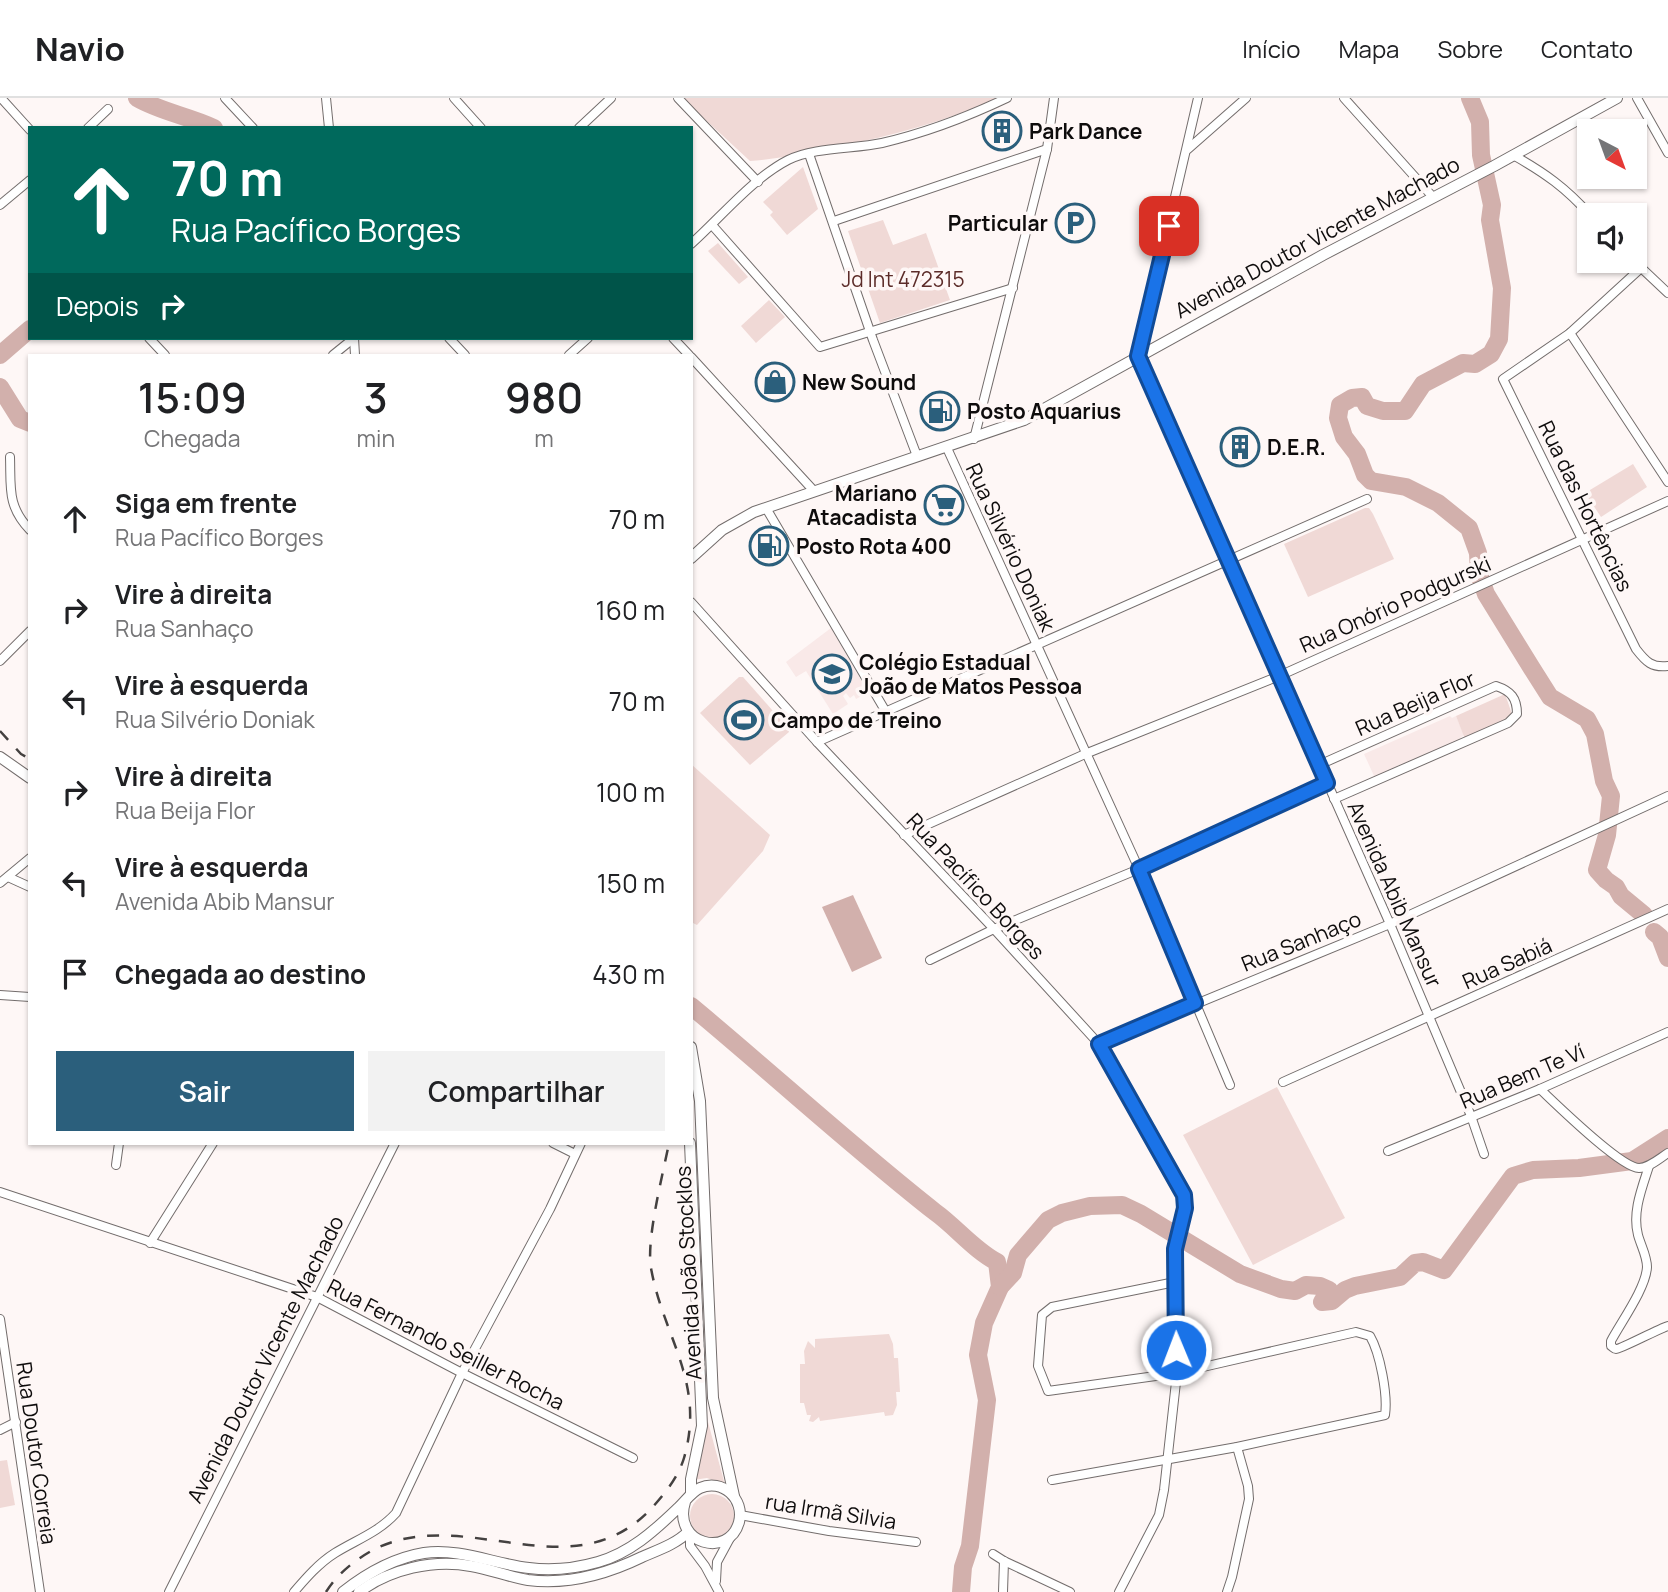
<!DOCTYPE html>
<html lang="pt">
<head>
<meta charset="utf-8">
<style>
  :root { --surface:#fff; --page:#f2f2f2; --text:#202124; --muted:#757577; --line:#e0e0e0; --accent:#2b5f7c }
  body { margin:0; font-family:Manrope,sans-serif; background:var(--page); color:var(--text); height:100vh; display:flex; flex-direction:column; font-size:26px; white-space:nowrap }
  * { box-sizing:border-box; margin:0 }
  p { font-size:23px; color:var(--muted) }
  .icon { flex:none; width:38px; height:38px; fill:none; stroke:currentColor; stroke-width:2; stroke-linecap:round; stroke-linejoin:round }
  .map { position:relative; flex:1; overflow:hidden }
  .panel { position:absolute; left:28px; top:256px; width:665px; height:791px; display:flex; flex-direction:column; background:var(--surface); border-radius:0px; box-shadow:0 2px 5px #0004 }
  .panel>* { flex:none }
  .banner { position:absolute; left:28px; top:28px; width:665px; height:214px; border-radius:0px; box-shadow:0 2px 5px #0004; background:#00695c; color:#fff; overflow:hidden }
  .needle { width:46px; rotate:139deg }
  .controls { position:absolute; left:1577px; top:21px; display:grid; gap:14px }
  .controls a { display:grid; place-items:center; width:70px; height:70px; border-radius:0px; background:var(--surface); box-shadow:0 2px 5px #0004; font-size:35px }
  .pin { position:absolute; display:grid; place-items:center; width:60px; height:60px; color:#fff; margin:-30px; border-radius:14px; box-shadow:0 4px 10px #0006 }
  .me { position:absolute; width:77px; margin:-38px; rotate:359deg; stroke-linejoin:round; filter:drop-shadow(0 0 5px #0008) }
  .turn { display:flex; align-items:center; gap:24px; height:147px; padding:0 28px; font-size:32px }
  .turn .icon { width:91px; height:91px; stroke-width:2.5 }
  .turn b { display:block; font-size:49px; line-height:60px }
  .then { display:flex; align-items:center; height:66px; padding:0 28px; background:#0003; gap:14px; font-size:26px }
  .eta { display:flex; justify-content:space-evenly; align-items:center; height:119px; text-align:center }
  .eta b { font-size:42px; font-weight:600; line-height:49px }
  .primary-button { display:flex; gap:14px; margin-top:auto; padding:14px 28px }
  .primary-button a { flex:1; height:80px; border-radius:0px; background:var(--accent); color:#fff; font-size:28px; font-weight:600; line-height:80px; text-align:center }
  .primary-button a+a { background:var(--page); color:var(--text) }
  ul { padding:0; list-style:none }
  li { display:flex; align-items:center; gap:21px; height:91px; padding:0 28px }
  li div { flex:1 }
  li b { display:block; font-size:26px }
  li em { font-style:normal }
  header { display:flex; align-items:center; gap:42px; box-sizing:border-box; height:98px; padding:0 35px; background:var(--surface); border-bottom:2px solid var(--line) }
  header strong { font-size:33px }
  nav { display:flex; gap:38px; margin-inline-start:auto; font-size:24px }
  .map>svg:first-child { display:block }
  .built { fill:#f9e9e8 }
  .green { fill:#f0d9d6 }
  .water { fill:#d2b0ac }
  .lines { fill:none; stroke-linecap:round; stroke-linejoin:round }
  .river { stroke:#d2b0ac; stroke-width:18 }
  .street-casing { stroke:#736d6c; stroke-width:10 }
  .secondary-casing { stroke:#736d6c; stroke-width:12 }
  .street { stroke:#fff; stroke-width:8 }
  .secondary { stroke:#fff; stroke-width:10 }
  .rail { stroke:#444140; stroke-width:2.5; stroke-dasharray:12 12; stroke-linecap:butt }
  .route-casing { stroke:#114b97; stroke-width:18 }
  .route { stroke:#1a73e8; stroke-width:12 }
  .labels { text-anchor:middle; dominant-baseline:central; stroke-width:7; stroke-linejoin:round; paint-order:stroke }
  .poi-label { font-size:21px; font-weight:bold; fill:#0e0c0c; stroke:#fef7f6; text-anchor:start }
  .street-label { font-size:21px; fill:#0e0c0c; stroke:#fef7f6 }
  .park-label { font-size:21px; fill:#5c2c29; stroke:#fef7f6 }
</style>
</head>
<body>
<header>
<strong>Navio</strong>
<nav><a>Início</a><a>Mapa</a><a>Sobre</a><a>Contato</a></nav>
</header>
<div class="map">
<svg width="1668" height="1494" viewBox="0 0 1668 1494">
  <rect width="100%" height="100%" fill="#fef7f6"/>
  <!-- built -->
  <g class="built">
    <polygon points="831,530 865,589 862,591 865,596 856,601 854,597 850,600 846,595 843,598 848,606 833,616 806,573 796,579 786,564"/>
    <polygon points="1450,618 1452,620 1456,618 1464,637 1460,640 1460,643 1409,665 1407,664 1397,668 1397,671 1375,680 1364,656"/>
  </g>
  <!-- green -->
  <g class="green">
    <path d="M682 0H999C946 23 892 38 835 49 806 55 779 61 750 63Z"/>
    <polygon points="803,69 818,111 787,137 770,117 773,114 763,104"/>
    <polygon points="883,122 893,147 926,135 950,202 880,225 848,133"/>
    <polygon points="718,145 748,179 739,186 708,153"/>
    <polygon points="769,202 785,219 756,245 741,228"/>
    <polygon points="1633,366 1647,389 1601,419 1585,395"/>
    <polygon points="1365,410 1369,410 1373,416 1394,461 1308,499 1284,446"/>
    <polygon points="739,579 743,579 788,630 789,634 750,667 700,615"/>
    <polygon points="1505,596 1513,619 1465,641 1456,618"/>
    <polygon points="691,666 770,737 763,753 697,827 691,824"/>
    <polygon points="1277,989 1345,1120 1253,1167 1183,1037"/>
    <polygon points="889,1236 893,1246 894,1260 898,1260 900,1294 896,1294 897,1307 893,1317 885,1318 884,1314 820,1323 819,1319 813,1324 809,1323 811,1317 807,1317 804,1305 800,1305 800,1266 805,1266 804,1253 808,1243 815,1250 815,1241"/>
    <polygon points="708,1324 725,1387 707,1380 693,1382"/>
    <polygon points="7,1362 15,1407 0,1410 0,1363"/>
    <circle cx="712" cy="1418" r="22"/>
  </g>
  <!-- water -->
  <polygon class="water" points="853,797 882,860 852,874 822,809"/>
  <g class="lines">
    <!-- river -->
    <g class="river">
      <path d="M137 0C161 14 189 18 214 30"/>
      <polyline points="1470,0 1480,24 1481,57 1492,107 1490,122 1502,190 1499,241 1491,256 1475,266 1463,265 1423,286 1405,313 1383,313 1367,308 1362,299 1352,300 1340,307 1338,320 1344,339 1357,356 1365,377 1371,383 1406,389 1438,405 1469,430 1478,455 1479,476 1486,496 1531,569 1550,599 1587,621 1595,636 1604,683 1611,698 1607,737 1597,772 1606,782 1616,789 1621,798 1644,817"/>
      <polyline points="0,257 30,231"/>
      <polyline points="0,289 20,321 30,325"/>
      <polyline points="1654,834 1660,839 1668,860"/>
      <path d="M691 908C773 976 851 1048 935 1114 956 1129 974 1152 997 1164L1000 1189 984 1225 978 1257 987 1302 970 1448 963 1469 961 1494"/>
      <polyline points="1000,1189 1013,1175 1018,1157 1048,1122 1062,1115 1090,1108 1122,1107 1141,1116 1240,1176 1281,1191 1295,1193 1306,1187 1320,1188 1329,1192 1322,1204 1332,1203 1345,1192 1355,1188 1400,1179 1415,1165 1423,1164 1444,1172 1513,1078 1533,1072 1579,1070 1632,1063 1668,1040"/>
    </g>
    <defs>
      <g id="street">
        <polyline points="1,0 30,32"/>
        <polyline points="225,0 253,30"/>
        <polyline points="326,0 329,30"/>
        <polyline points="454,0 481,30"/>
        <polyline points="678,0 758,84"/>
        <polyline points="1198,0 1138,258 1390,826 1471,1018 1484,1056"/>
        <polyline points="1344,0 1432,98"/>
        <polyline points="1637,0 1668,55"/>
        <polyline points="88,30 108,11"/>
        <polyline points="579,30 611,0"/>
        <polyline points="1188,51 1246,0"/>
        <polyline points="809,56 873,242 917,358"/>
        <path d="M1513 57C1545 75 1566 90 1590 117"/>
        <polyline points="0,107 30,82"/>
        <polyline points="834,123 1047,51"/>
        <polyline points="712,127 820,249 1013,190"/>
        <path d="M691 146C721 119 753 80 788 62 814 49 854 51 882 45 925 35 967 19 1007 0"/>
        <polyline points="1634,163 1668,195"/>
        <path d="M1641 170 1570 235 1503 281 1636 551C1646 564 1652 570 1668 568"/>
        <polyline points="1570,235 1668,384"/>
        <polyline points="149,240 165,257"/>
        <polyline points="354,240 355,257"/>
        <polyline points="449,240 465,257"/>
        <polyline points="673,240 689,257"/>
        <polyline points="333,257 354,240"/>
        <polyline points="569,257 588,240"/>
        <polyline points="691,259 814,393"/>
        <polyline points="974,341 1047,51 1054,0"/>
        <polyline points="947,350 1139,771 1230,987"/>
        <path d="M10 359C11 390 7 408 30 432"/>
        <polyline points="766,410 886,614"/>
        <polyline points="691,504 817,644 994,831 1099,946 1184,1097 1185,1110 1175,1151 1177,1275 1164,1392 1159,1417 1119,1494"/>
        <polyline points="0,563 30,533"/>
        <polyline points="817,644 1367,401"/>
        <path d="M1319 667 1496 588C1511 593 1517 600 1517 616L1508 625 1334 701"/>
        <polyline points="904,737 1085,656 1279,578 1668,403"/>
        <polyline points="8,779 30,789"/>
        <polyline points="0,785 30,760"/>
        <polyline points="930,862 994,831 1139,771 1327,685"/>
        <polyline points="0,897 30,899"/>
        <polyline points="1099,946 1390,826 1668,698"/>
        <polyline points="1283,984 1668,811"/>
        <path d="M1540 991C1556 1006 1620 1069 1639 1070 1649 1070 1660 1060 1668 1055"/>
        <polyline points="553,1045 575,1056"/>
        <polyline points="1388,1053 1540,991 1668,934"/>
        <polyline points="116,1067 119,1045"/>
        <path d="M1649 1068C1642 1090 1632 1114 1638 1137 1641 1148 1647 1158 1647 1169 1646 1190 1621 1224 1611 1243V1248C1613 1249 1614 1251 1616 1251 1621 1251 1658 1231 1668 1228"/>
        <polyline points="0,1094 317,1199 462,1275 633,1360"/>
        <polyline points="150,1145 213,1045"/>
        <polyline points="0,1221 40,1494"/>
        <polyline points="0,1332 16,1324"/>
        <path d="M1052 1382 1237 1349 1385 1317C1388 1297 1380 1255 1370 1238L1356 1234 1177 1275 1048 1293 1038 1268 1042 1217 1052 1209 1175 1184"/>
        <polyline points="740,1417 829,1433 916,1444"/>
        <polyline points="690,1436 690,1448 705,1468 719,1494"/>
        <polyline points="993,1456 1004,1463 1070,1494"/>
        <polyline points="716,1483 717,1464 730,1440"/>
        <polyline points="169,1494 395,1045"/>
        <path d="M294 1494C306 1480 319 1465 335 1455 356 1442 379 1434 396 1415L462 1275 550 1111 581 1045"/>
        <polyline points="1003,1494 1004,1463"/>
        <polyline points="1227,1494 1232,1479 1249,1401 1248,1388 1237,1349"/>
      </g>
      <g id="secondary">
        <polyline points="691,460 722,432 754,414 1024,322 1323,157 1494,68 1617,0"/>
        <polyline points="0,659 30,680"/>
        <polyline points="691,949 700,1003 713,1300 734,1398"/>
        <polyline points="690,1045 702,1328 691,1381 691,1396"/>
        <path d="M343 1494C367 1475 394 1460 424 1455 460 1450 494 1466 529 1470 552 1473 577 1470 598 1464 630 1455 654 1433 677 1411 685 1404 691 1394 700 1390 722 1380 745 1401 739 1424 729 1461 672 1446 685 1404"/>
        <path d="M359 1494C390 1471 433 1461 471 1468 490 1471 509 1479 528 1482 568 1487 607 1476 642 1459 658 1452 676 1446 688 1434"/>
      </g>
    </defs>
    <!-- street casing -->
    <use href="#street" class="street-casing"/>
    <!-- secondary casing -->
    <use href="#secondary" class="secondary-casing"/>
    <!-- street -->
    <use href="#street" class="street"/>
    <!-- secondary -->
    <use href="#secondary" class="secondary"/>
    <!-- rail -->
    <g class="rail">
      <polyline points="0,633 21,656 30,661"/>
      <path d="M326 1494C337 1476 355 1462 373 1452 464 1405 568 1494 649 1413 663 1398 678 1380 684 1360 706 1284 663 1239 651 1170 646 1141 663 1076 669 1045"/>
    </g>
  </g>
  <g class="lines">
    <defs>
      <polyline id="route" points="1169,128 1138,258 1327,685 1139,771 1195,905 1099,946 1184,1097 1185,1110 1175,1151 1176,1252"/>
    </defs>
    <!-- route casing -->
    <use href="#route" class="route-casing"/>
    <!-- route -->
    <use href="#route" class="route"/>
  </g>
  <!-- icons -->
  <defs>
    <symbol id="building-ring" viewBox="-11 -11 22 22"><circle r="9.5" fill="#fef7f6" stroke="#2b5f7c" stroke-width="1.5"/><path d="M-4-6H4V6H1V3H-1V6H-4ZM-2.5-4.3h1.7v1.8h-1.7ZM.8-4.3h1.7v1.8H.8ZM-2.5-1h1.7V.8h-1.7ZM.8-1h1.7V.8H.8Z" fill="#2b5f7c"/></symbol>
    <symbol id="parking-ring" viewBox="-11 -11 22 22"><circle r="9.5" fill="#fef7f6" stroke="#2b5f7c" stroke-width="1.5"/><path d="M-3.5-5.5H1a3.5 3.5 0 0 1 0 7H-1V5.5H-3.5ZM-1-3.4V-.6H.8a1.4 1.4 0 0 0 0-2.8Z" fill="#2b5f7c"/></symbol>
    <symbol id="shop-ring" viewBox="-11 -11 22 22"><circle r="9.5" fill="#fef7f6" stroke="#2b5f7c" stroke-width="1.5"/><path d="M-5-2.5h2.3a2.7 3.5 0 0 1 5.4 0H5L5.5 6h-11ZM-1.5-2.5h3a1.5 2.3 0 0 0-3 0Z" fill="#2b5f7c"/></symbol>
    <symbol id="fuel-ring" viewBox="-11 -11 22 22"><circle r="9.5" fill="#fef7f6" stroke="#2b5f7c" stroke-width="1.5"/><path d="M-5.5-6h7V0h2V4h1.3V-2.5L3-4.5l.8-.8L6-3V5H2.5V1h-1V6h-7ZM-4.2-4.7v3.2H.2V-4.7Z" fill="#2b5f7c"/></symbol>
    <symbol id="supermarket-ring" viewBox="-11 -11 22 22"><circle r="9.5" fill="#fef7f6" stroke="#2b5f7c" stroke-width="1.5"/><path d="M-6-5.5h2.5l.6 2H6L4.5 2H-2.5L-4.4-4H-6ZM-1.5 3.2a1.3 1.3 0 1 0 .1 0ZM3 3.2a1.3 1.3 0 1 0 .1 0Z" fill="#2b5f7c"/></symbol>
    <symbol id="school-ring" viewBox="-11 -11 22 22"><circle r="9.5" fill="#fef7f6" stroke="#2b5f7c" stroke-width="1.5"/><path d="M0-5L7-2L0 1L-7-2ZM-4 1L0 2.5L4 1V4Q0 6-4 4Z" fill="#2b5f7c"/></symbol>
    <symbol id="stadium-ring" viewBox="-11 -11 22 22"><circle r="9.5" fill="#fef7f6" stroke="#2b5f7c" stroke-width="1.5"/><path d="M0-5a6.5 5 0 1 0 0 10a6.5 5 0 1 0 0-10ZM-3.5-1.8h7v3.6h-7Z" fill="#2b5f7c"/></symbol>
  </defs>
  <g fill-rule="evenodd">
    <use href="#building-ring" x="980" y="11" width="44" height="44"/>
    <use href="#parking-ring" x="1053" y="103" width="44" height="44"/>
    <use href="#shop-ring" x="753" y="262" width="44" height="44"/>
    <use href="#fuel-ring" x="918" y="291" width="44" height="44"/>
    <use href="#building-ring" x="1218" y="327" width="44" height="44"/>
    <use href="#supermarket-ring" x="922" y="385" width="44" height="44"/>
    <use href="#fuel-ring" x="747" y="426" width="44" height="44"/>
    <use href="#school-ring" x="810" y="554" width="44" height="44"/>
    <use href="#stadium-ring" x="722" y="600" width="44" height="44"/>
  </g>
  <g class="labels">
    <!-- poi labels -->
    <g class="poi-label">
      <text x="1029" y="33">Park Dance</text>
      <text x="1048" y="125" text-anchor="end">Particular</text>
      <text x="802" y="284">New Sound</text>
      <text x="967" y="313">Posto Aquarius</text>
      <text x="1267" y="349">D.E.R.</text>
      <text x="917" y="395" text-anchor="end">Mariano<tspan x="917" dy="24">Atacadista</tspan></text>
      <text x="796" y="448">Posto Rota 400</text>
      <text x="859" y="564">Colégio Estadual<tspan x="859" dy="24">João de Matos Pessoa</tspan></text>
      <text x="771" y="622">Campo de Treino</text>
    </g>
    <!-- street labels -->
    <g class="street-label">
      <text transform="translate(1317 139) rotate(-28)">Avenida Doutor Vicente Machado</text>
      <text transform="translate(1586 408) rotate(64)">Rua das Hortências</text>
      <text transform="translate(1011 449) rotate(65)">Rua Silvério Doniak</text>
      <text transform="translate(1395 506) rotate(-24)">Rua Onório Podgurski</text>
      <text transform="translate(1415 605) rotate(-24)">Rua Beija Flor</text>
      <text transform="translate(976 788) rotate(47)">Rua Pacífico Borges</text>
      <text transform="translate(1395 796) rotate(66)">Avenida Abib Mansur</text>
      <text transform="translate(1301 843) rotate(-22)">Rua Sanhaço</text>
      <text transform="translate(1507 865) rotate(-24)">Rua Sabiá</text>
      <text transform="translate(1522 978) rotate(-23)">Rua Bem Te Ví</text>
      <text transform="translate(688 1175) rotate(-93)">Avenida João Stocklos</text>
      <text transform="translate(446 1246) rotate(27)">Rua Fernando Seiller Rocha</text>
      <text transform="translate(265 1261) rotate(-63)">Avenida Doutor Vicente Machado</text>
      <text transform="translate(37 1355) rotate(82)">Rua Doutor Correia</text>
      <text transform="translate(831 1413) rotate(9)">rua Irmã Silvia</text>
    </g>
    <!-- park labels -->
    <g class="park-label">
      <text x="903" y="181">Jd Int 472315</text>
    </g>
  </g>
</svg>
<div class="controls">
<a><svg class="needle" viewBox="-14 -14 28 28"><path d="M0-13l5 13h-10z" fill="#e53935"/><path d="M0 13l5-13h-10z" fill="#757577"/></svg></a>
<a><svg class="icon" aria-label="sound" viewBox="0 0 24 24"><path d="M4 9h4l5-4v14l-5-4H4zM17 9q2 3 0 6"/></svg></a>
</div>
<div class="pin" style="left:1169px;top:128px;background:#d93025"><svg class="icon" aria-label="arrive" viewBox="0 0 24 24"><path d="M6 21V4h12l-3 4 3 4H6"/></svg></div>
<svg class="me" style="left:1176px;top:1252px" viewBox="-20 -20 40 40"><circle r="17" fill="#1a73e8" stroke="#fff" stroke-width="3"/><path d="M0-11L8 9 0 5-8 9z" fill="#fff"/></svg>
<div class="banner">
<div class="turn"><svg class="icon" aria-label="ahead" viewBox="0 0 24 24"><path d="M12 20V5M6 11l6-6 6 6"/></svg><div><b>70 m</b>Rua Pacífico Borges</div></div>
<div class="then">Depois<svg class="icon" aria-label="right" viewBox="0 0 24 24"><path d="M7 20v-9h11M14 6l5 5-5 5"/></svg></div>
</div>
<section class="panel">
<div class="eta">
<div><b>15:09</b><p>Chegada</p></div>
<div><b>3</b><p>min</p></div>
<div><b>980</b><p>m</p></div>
</div>
<ul>
<li><svg class="icon" aria-label="ahead" viewBox="0 0 24 24"><path d="M12 20V5M6 11l6-6 6 6"/></svg><div><b>Siga em frente</b><p>Rua Pacífico Borges</p></div><em>70 m</em></li>
<li><svg class="icon" aria-label="right" viewBox="0 0 24 24"><path d="M7 20v-9h11M14 6l5 5-5 5"/></svg><div><b>Vire à direita</b><p>Rua Sanhaço</p></div><em>160 m</em></li>
<li><svg class="icon" aria-label="left" viewBox="0 0 24 24"><path d="M17 20v-9H6M10 6l-5 5 5 5"/></svg><div><b>Vire à esquerda</b><p>Rua Silvério Doniak</p></div><em>70 m</em></li>
<li><svg class="icon" aria-label="right" viewBox="0 0 24 24"><path d="M7 20v-9h11M14 6l5 5-5 5"/></svg><div><b>Vire à direita</b><p>Rua Beija Flor</p></div><em>100 m</em></li>
<li><svg class="icon" aria-label="left" viewBox="0 0 24 24"><path d="M17 20v-9H6M10 6l-5 5 5 5"/></svg><div><b>Vire à esquerda</b><p>Avenida Abib Mansur</p></div><em>150 m</em></li>
<li><svg class="icon" aria-label="arrive" viewBox="0 0 24 24"><path d="M6 21V4h12l-3 4 3 4H6"/></svg><div><b>Chegada ao destino</b></div><em>430 m</em></li>
</ul>
<div class="primary-button"><a>Sair</a><a>Compartilhar</a></div>
</section>
</div>
</body>
</html>
